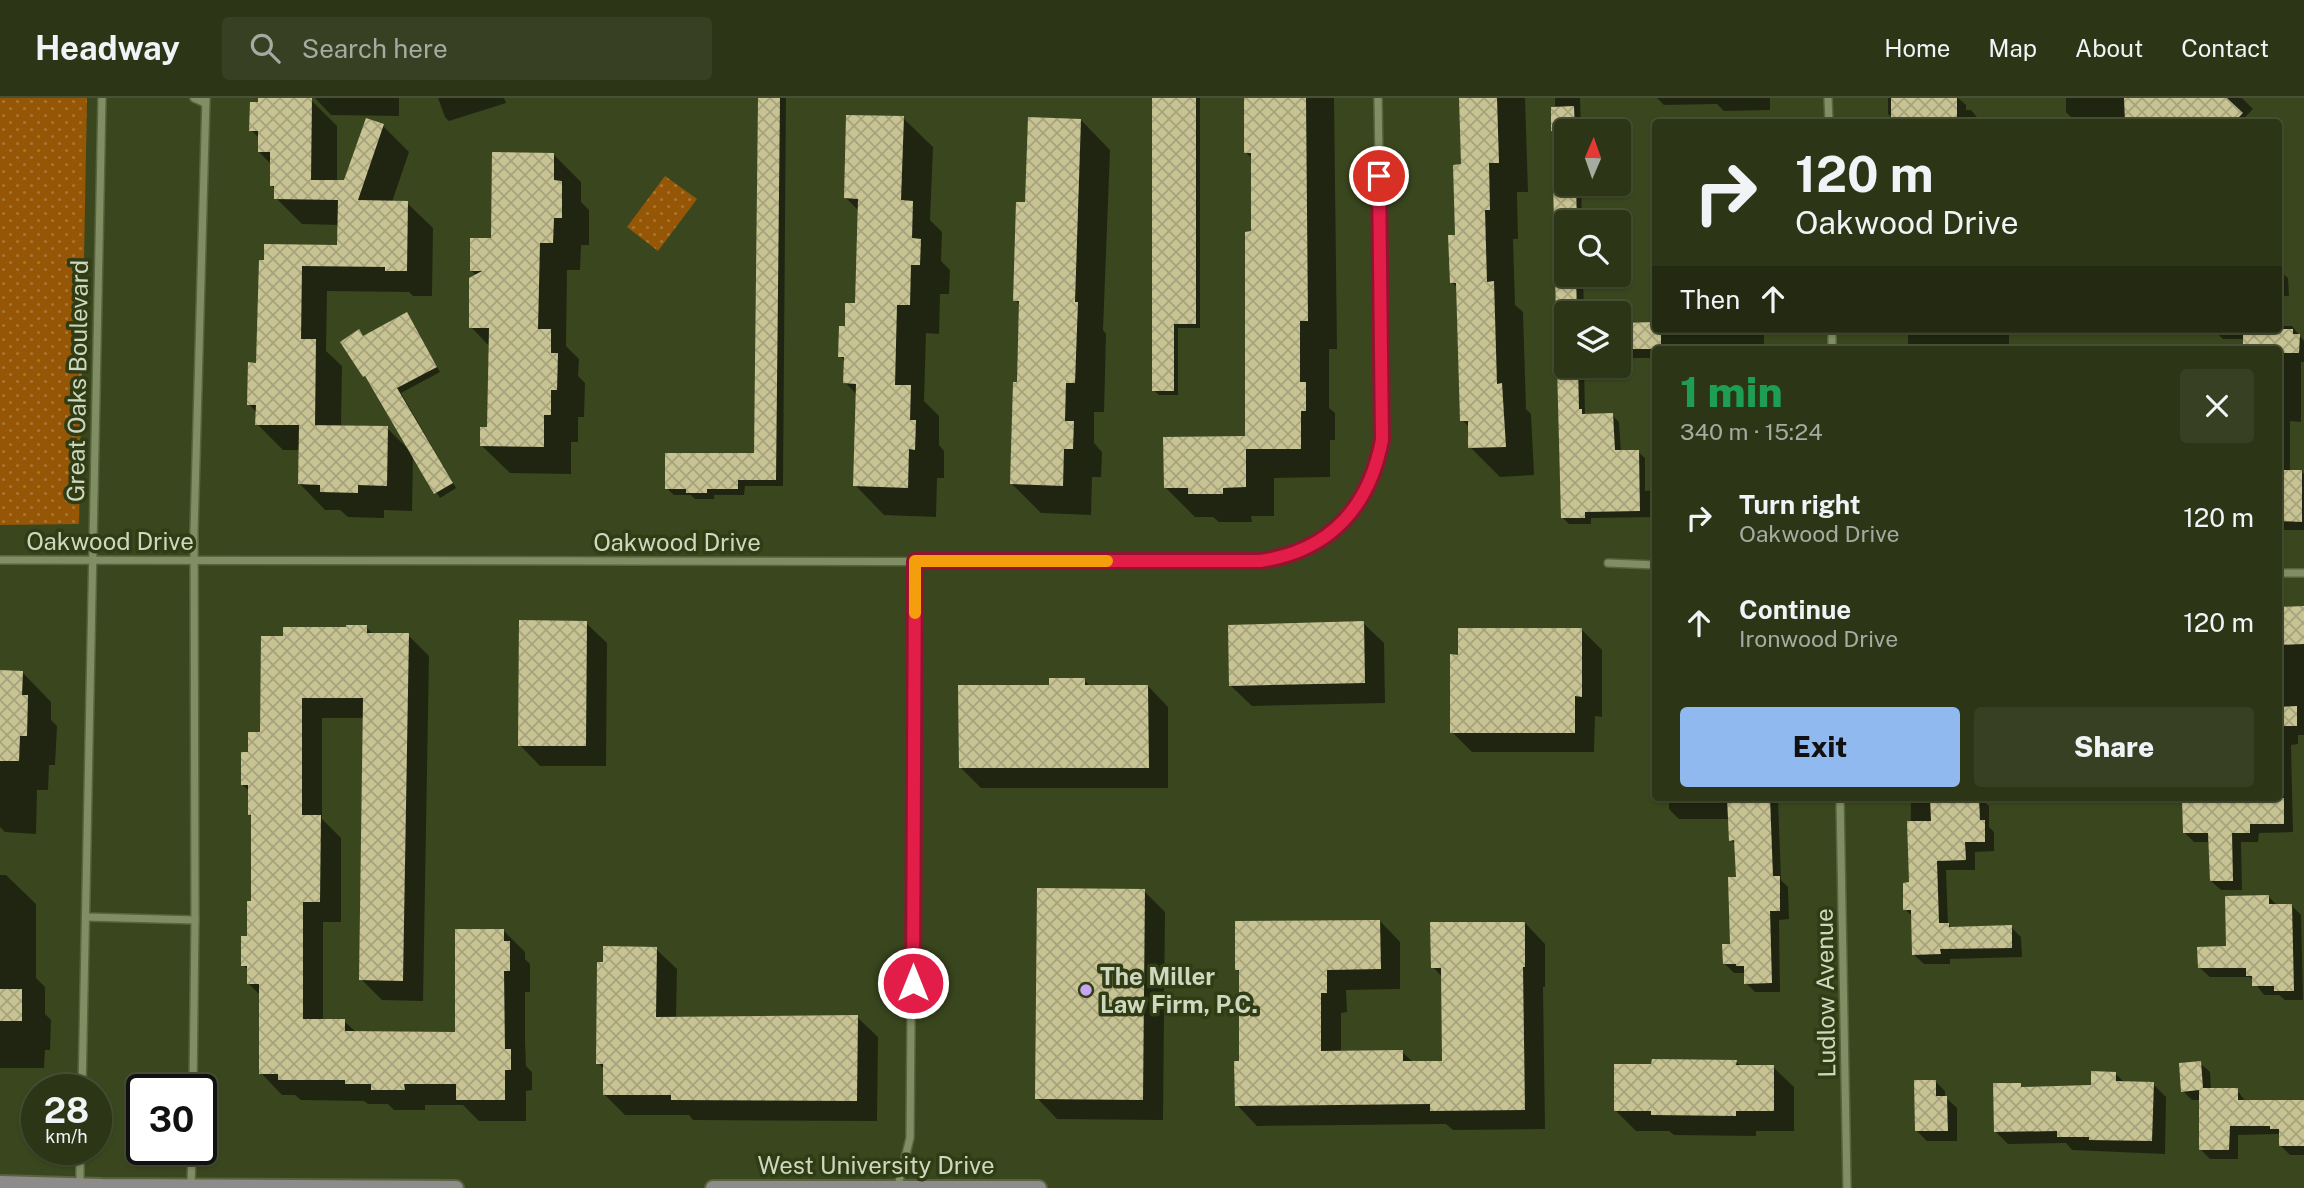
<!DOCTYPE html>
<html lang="en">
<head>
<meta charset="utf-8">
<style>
  :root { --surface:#2c3516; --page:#384023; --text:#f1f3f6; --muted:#a6aba1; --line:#485035; --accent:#90b9f0 }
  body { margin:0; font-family:"Public Sans",sans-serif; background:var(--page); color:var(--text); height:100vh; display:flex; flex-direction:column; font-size:26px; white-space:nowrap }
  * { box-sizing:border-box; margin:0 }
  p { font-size:23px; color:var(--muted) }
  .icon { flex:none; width:38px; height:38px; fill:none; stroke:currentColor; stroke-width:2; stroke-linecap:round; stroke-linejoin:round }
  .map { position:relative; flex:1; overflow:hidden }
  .details { position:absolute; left:1652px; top:248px; width:630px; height:455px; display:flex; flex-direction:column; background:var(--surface); border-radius:7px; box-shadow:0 2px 5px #0004,0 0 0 2px var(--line) }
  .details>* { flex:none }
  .guide { position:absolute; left:1652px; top:21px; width:630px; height:214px; border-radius:7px; box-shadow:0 2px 5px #0004,0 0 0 2px var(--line); background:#2c3516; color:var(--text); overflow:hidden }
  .needle { width:46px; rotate:2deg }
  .controls { position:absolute; left:1554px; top:21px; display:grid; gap:14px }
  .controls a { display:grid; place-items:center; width:77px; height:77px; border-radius:7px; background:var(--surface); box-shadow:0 2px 5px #0004,0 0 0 2px var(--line); font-size:35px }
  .speed { position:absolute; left:21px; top:976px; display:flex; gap:14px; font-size:35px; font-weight:700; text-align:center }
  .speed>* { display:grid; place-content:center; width:91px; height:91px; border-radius:50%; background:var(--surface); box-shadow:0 2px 5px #0004,0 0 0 2px var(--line); line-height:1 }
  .speed small { font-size:18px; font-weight:400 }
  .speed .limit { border:4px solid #111; border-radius:10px; background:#fff; color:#111 }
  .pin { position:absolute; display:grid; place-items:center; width:60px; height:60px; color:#fff; margin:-30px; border:4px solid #fff; border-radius:50%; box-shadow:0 2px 7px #0007 }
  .me { position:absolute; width:77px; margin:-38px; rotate:0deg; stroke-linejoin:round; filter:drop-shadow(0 0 5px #0008) }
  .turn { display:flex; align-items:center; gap:24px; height:147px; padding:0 28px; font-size:32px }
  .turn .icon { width:91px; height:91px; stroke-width:2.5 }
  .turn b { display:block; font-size:49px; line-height:60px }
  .then { display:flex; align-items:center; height:66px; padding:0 28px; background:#0003; gap:14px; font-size:26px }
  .round { display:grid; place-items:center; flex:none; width:74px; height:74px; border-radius:7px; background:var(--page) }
  .head { display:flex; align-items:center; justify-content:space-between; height:119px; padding:0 28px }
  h1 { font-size:42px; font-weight:800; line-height:52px; color:#1e9e55 }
  .action { display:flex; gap:14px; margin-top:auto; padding:14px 28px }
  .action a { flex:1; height:80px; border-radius:7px; background:var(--accent); color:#111; font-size:28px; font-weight:800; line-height:80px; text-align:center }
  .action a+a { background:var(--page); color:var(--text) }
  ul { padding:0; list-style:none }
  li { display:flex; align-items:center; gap:21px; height:105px; padding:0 28px }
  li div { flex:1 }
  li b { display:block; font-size:26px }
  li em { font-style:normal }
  header { display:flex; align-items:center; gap:42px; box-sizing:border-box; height:98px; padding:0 35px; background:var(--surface); border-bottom:2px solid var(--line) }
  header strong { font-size:33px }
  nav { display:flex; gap:38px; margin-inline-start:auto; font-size:24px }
  .search { width:490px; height:63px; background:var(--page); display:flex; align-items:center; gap:18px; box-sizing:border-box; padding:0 24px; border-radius:7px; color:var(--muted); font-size:26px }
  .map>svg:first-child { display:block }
  .green { fill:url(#green-dots) }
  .shadow { fill:#0007 }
  .building { fill:url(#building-cross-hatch) }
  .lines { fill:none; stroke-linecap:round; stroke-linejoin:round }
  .street-casing { stroke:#59633f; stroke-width:10 }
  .secondary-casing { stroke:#59633f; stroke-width:18 }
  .street { stroke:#808f63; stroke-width:7 }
  .secondary { stroke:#8e8c8a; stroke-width:14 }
  .route-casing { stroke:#92132f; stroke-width:18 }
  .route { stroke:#e11d48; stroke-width:12 }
  .slow { stroke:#f59e0b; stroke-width:12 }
  .poi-dot { fill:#c6a6f0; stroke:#303c13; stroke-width:2.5 }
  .labels { text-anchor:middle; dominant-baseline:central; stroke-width:7; stroke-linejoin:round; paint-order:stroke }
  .street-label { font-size:24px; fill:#cfd7c0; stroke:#303c13 }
  .poi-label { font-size:24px; font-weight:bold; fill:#cfd7c0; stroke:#303c13; text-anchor:start }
</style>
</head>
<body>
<header>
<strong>Headway</strong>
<div class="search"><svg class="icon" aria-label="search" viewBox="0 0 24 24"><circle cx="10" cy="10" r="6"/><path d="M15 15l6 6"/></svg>Search here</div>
<nav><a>Home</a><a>Map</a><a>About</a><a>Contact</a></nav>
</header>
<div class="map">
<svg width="2304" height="1090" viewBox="0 0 2304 1090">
  <defs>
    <pattern id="green-dots" width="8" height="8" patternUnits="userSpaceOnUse" patternTransform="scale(1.75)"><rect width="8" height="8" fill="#955606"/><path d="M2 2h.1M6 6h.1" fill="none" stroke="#a77534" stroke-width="1.8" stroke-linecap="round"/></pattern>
    <pattern id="building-cross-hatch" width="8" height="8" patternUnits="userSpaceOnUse" patternTransform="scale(1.75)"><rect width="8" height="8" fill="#c8c393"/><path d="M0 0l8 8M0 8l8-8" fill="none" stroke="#a6a27d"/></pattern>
  </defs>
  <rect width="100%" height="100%" fill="#3a471e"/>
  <!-- green -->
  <g class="green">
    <polygon points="0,0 87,0 79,426 0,427"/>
    <polygon points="665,78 697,101 658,153 627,129"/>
  </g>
  <!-- shadow -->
  <g class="shadow">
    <polygon points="260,0 305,0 311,2 337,28 337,84 345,84 383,28 409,54 392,104 407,105 433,130 432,198 413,198 409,194 327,193 326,253 342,268 341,329 387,330 408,351 365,278 364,239 406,216 440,274 401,295 456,390 440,400 413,357 412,413 384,412 384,420 348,419 340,412 325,412 300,386 300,352 283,352 257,326 257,315 249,306 258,266 261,164 339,149 339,127 302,126 276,100 276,92 271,87 271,66 259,54 260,41 251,32"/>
    <polygon points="315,0 399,0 399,18 331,17"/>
    <polygon points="438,0 504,0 506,5 449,23 445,19"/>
    <polygon points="759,0 786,0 783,388 745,388 744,397 714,397 714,401 695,401 691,397 674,397 666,390 756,357"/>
    <polygon points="1154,0 1200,0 1200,230 1178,230 1178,297 1159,297 1154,292"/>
    <polygon points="1245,0 1334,0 1337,251 1329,251 1329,310 1335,315 1335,342 1330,342 1330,379 1274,380 1274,418 1251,418 1252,424 1219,424 1213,419 1195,419 1165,389 1247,340 1253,135 1253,61 1246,55"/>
    <polygon points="1460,0 1525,0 1528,94 1517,94 1518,141 1513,141 1515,207 1523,214 1526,311 1531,316 1534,377 1500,379 1470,349 1470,330 1462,322 1458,190 1451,184 1462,68"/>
    <polygon points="1555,0 1580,0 1581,33 1566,33 1566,86 1581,86 1582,124 1566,124 1566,177 1583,177 1584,215 1566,215 1566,268 1584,268 1585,316 1612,317 1619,324 1621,354 1638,354 1645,360 1645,393 1656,392 1656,419 1591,420 1591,426 1569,426 1563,420 1553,10 1555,10"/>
    <polygon points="1657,0 1770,0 1770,12 1724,13 1717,6 1664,7"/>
    <polygon points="1888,0 1958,0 1966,7 1966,12 1971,12 1981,24 1893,24 1893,21 1888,16"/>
    <polygon points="2066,0 2242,0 2253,11 2244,20 2249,24 2076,24 2066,14"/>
    <polygon points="903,20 933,49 930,122 942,134 941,163 950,172 949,196 940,196 939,236 926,235 924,303 939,318 939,347 944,353 944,380 937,380 936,419 884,417 855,387 857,297 845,284 845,263 840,258 846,230 856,207 859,113 846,100"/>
    <polygon points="1081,22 1110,52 1103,232 1106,236 1104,314 1094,314 1094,345 1102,354 1101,379 1092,379 1091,417 1041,415 1011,385 1018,286 1020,207 1015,202 1027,106"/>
    <polygon points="554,57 581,84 581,104 589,112 589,147 581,147 580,172 567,172 566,248 579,261 578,278 585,285 584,319 578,319 578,344 571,344 571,376 510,375 482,348 489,331 490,249 471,229 477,178 471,172"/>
    <polygon points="2278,171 2288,180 2289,198 2278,198"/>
    <polygon points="2278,228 2292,228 2304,243 2304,264 2301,264 2301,324 2290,323 2290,374 2302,374 2304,376 2304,432 2278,432 2278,252 2245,252 2245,241 2223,241 2214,232 2278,231"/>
    <polygon points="1656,231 1764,231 1764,252 1656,252 1656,260 1631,260 1621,251"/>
    <polygon points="1908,231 2009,231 2009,251 1908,252"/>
    <polygon points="2278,511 2304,511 2304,637 2298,637 2298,646 2291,647 2293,734 2259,735 2258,744 2241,744 2242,792 2221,792 2211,783 2210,744 2194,744 2185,735 2208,700 2278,700"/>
    <polygon points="586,525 607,545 606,668 540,668 520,647"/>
    <polygon points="1363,525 1384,545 1385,605 1252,608 1231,588"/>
    <polygon points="366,529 374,537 408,537 429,558 423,903 382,902 361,881 364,620 322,620 322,721 341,740 341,824 323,824 323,923 344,923 357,935 456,935 504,833 525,854 525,861 530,866 530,894 525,894 525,943 526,968 532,974 532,992 526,993 526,1023 479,1023 463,1007 425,1007 425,1012 394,1012 388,1006 368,1006 364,1003 301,1002 295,997 282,997 261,975 261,898 249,886 249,873 243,867 249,840 253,805 253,720 249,717 249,693 242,686 250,656 262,636 285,540"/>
    <polygon points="1582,532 1602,552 1602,619 1595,618 1594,654 1472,654 1452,634"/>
    <polygon points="0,574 22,574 51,604 51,622 57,628 55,667 49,667 48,692 37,692 36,736 5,734 0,729"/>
    <polygon points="1084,582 1091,589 1148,588 1168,609 1168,690 981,690 960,669 1051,589"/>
    <polygon points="1669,700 1778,700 1781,782 1788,789 1789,821 1779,822 1780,894 1755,894 1746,885 1746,875 1734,875 1724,865 1732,848 1738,781 1736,747 1731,742 1730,721 1679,721 1669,711"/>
    <polygon points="1911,700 1980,700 1989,708 1989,729 1994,734 1994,753 1975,754 1975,772 1946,772 1948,826 1952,830 2011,829 2021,839 2022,859 1950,861 1950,866 1924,866 1913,856 1913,819 1905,811 1910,786"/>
    <polygon points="0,777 6,777 36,806 36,880 45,889 45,916 51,922 50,952 45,952 44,970 0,970"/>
    <polygon points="1144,793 1165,814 1163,1022 1057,1021 1037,1000"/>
    <polygon points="2268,798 2278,808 2291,807 2301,817 2303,902 2285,902 2279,897 2264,897 2250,879 2210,879 2200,870 2228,850"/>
    <polygon points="1380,823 1400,844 1400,891 1346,892 1347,914 1341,915 1341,954 1402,954 1413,964 1444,964 1443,880 1433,869 1525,825 1545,846 1545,889 1543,889 1545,1031 1453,1032 1446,1026 1257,1028 1237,1007 1241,965 1241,875 1237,872"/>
    <polygon points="656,851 677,871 676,920 857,919 878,939 877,1023 693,1022 689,1017 625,1017 604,996 604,971 598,965"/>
    <polygon points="1736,964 1741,968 1773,969 1794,989 1794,1033 1756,1033 1756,1038 1674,1037 1669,1033 1636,1033 1615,1012"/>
    <polygon points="2200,965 2210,974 2211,992 2237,992 2246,1004 2304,1005 2304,1057 2290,1057 2280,1047 2281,1039 2278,1036 2238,1037 2238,1061 2210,1061 2200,1051 2200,1002 2192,1002 2183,993"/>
    <polygon points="2115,975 2125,985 2153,986 2166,999 2165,1056 2072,1052 2066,1045 2008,1046 1995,1033 2020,987 2024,991 2092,989"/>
    <polygon points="1935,983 1945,993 1945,999 1957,1010 1957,1043 1927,1043 1916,1032"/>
  </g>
  <!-- building -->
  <g class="building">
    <polygon points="258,0 312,0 311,82 344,82 366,20 384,26 358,102 408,103 407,173 385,173 385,169 302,168 301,241 316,241 315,327 305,327 388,328 387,388 358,387 358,395 320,394 320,387 298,386 299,327 255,327 256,307 247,307 248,264 256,265 259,162 264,162 264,146 337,147 338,102 274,101 274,88 270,88 270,54 258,54 258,33 249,33 250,4 258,4"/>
    <polygon points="758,0 780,0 776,382 738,382 738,391 707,391 707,395 686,395 686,391 665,391 665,355 754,355"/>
    <polygon points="1152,0 1196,0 1196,226 1174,226 1174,293 1152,293"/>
    <polygon points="1244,0 1306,0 1308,223 1300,223 1300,284 1306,284 1306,313 1301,313 1301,351 1246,351 1246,389 1223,390 1223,396 1188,396 1188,390 1164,390 1163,339 1245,338 1245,134 1251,133 1251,55 1244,55"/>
    <polygon points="1459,0 1497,0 1499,65 1489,65 1490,112 1485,112 1487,184 1494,183 1497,286 1502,285 1506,349 1468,350 1468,323 1460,323 1456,185 1450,185 1448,137 1455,137 1453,67 1461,66"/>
    <rect x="1891" y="0" width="66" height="24"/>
    <polygon points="2124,0 2227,0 2243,15 2234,24 2125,24"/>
    <polygon points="1574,8 1575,33 1551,33 1551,9"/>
    <polygon points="846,17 904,18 901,102 913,103 912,140 921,141 920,167 911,167 910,207 897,207 895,287 911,287 910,322 916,322 915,352 909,351 908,390 853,388 856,286 843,285 844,259 838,259 839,228 845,228 845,205 855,205 858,101 844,100"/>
    <polygon points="1028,19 1081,21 1075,204 1078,204 1075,285 1066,285 1065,323 1074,323 1073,351 1064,351 1063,388 1010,386 1013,284 1017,284 1019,203 1013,203 1016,104 1025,104"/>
    <polygon points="492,54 554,55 554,82 562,83 562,120 554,120 553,145 540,145 538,231 551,231 551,255 558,255 557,292 551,292 551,317 544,317 544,349 480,348 480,329 487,329 489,230 469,230 469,180 482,173 470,173 470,140 491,140"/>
    <polygon points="1553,86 1576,86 1577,124 1554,124"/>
    <polygon points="1555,177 1576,177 1577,215 1556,215"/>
    <polygon points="407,214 437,269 397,290 453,385 434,396 365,278 363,279 340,244 359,231 363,238"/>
    <polygon points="1656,224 1656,231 1661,231 1661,251 1620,251 1619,225"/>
    <polygon points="2243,231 2293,231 2293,236 2300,236 2299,255 2278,255 2278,252 2250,252 2250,249 2243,249"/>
    <polygon points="1557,268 1578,268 1579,311 1582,311 1582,316 1613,315 1615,352 1639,352 1640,413 1585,414 1585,420 1561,420"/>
    <polygon points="2278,372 2302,372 2302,424 2278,423"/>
    <polygon points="2304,508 2304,546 2278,547 2278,509"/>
    <polygon points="519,522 587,523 586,648 518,648"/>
    <polygon points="1364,523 1365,585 1229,588 1228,527"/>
    <polygon points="346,527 367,527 367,535 409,535 403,883 359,882 363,600 302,600 302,717 321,717 320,804 303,804 303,921 345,921 345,933 455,934 455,831 504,831 504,843 510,843 510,873 504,873 505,951 511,951 511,972 505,972 505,1002 456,1002 456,986 404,986 405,992 371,992 371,986 345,986 345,982 278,982 278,976 259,976 259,886 247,886 247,868 241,868 241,838 247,838 247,803 251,803 251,717 248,717 248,687 241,687 241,654 248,654 248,634 260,634 261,538 283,538 283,529 346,529"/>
    <polygon points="1458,530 1582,530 1582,599 1575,598 1575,635 1450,635 1450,556 1458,557"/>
    <polygon points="0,572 23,573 22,597 28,597 27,638 20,638 19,663 0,663"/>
    <polygon points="1049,580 1085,580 1085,587 1148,587 1149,670 959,670 958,587 1049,587"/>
    <polygon points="2297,608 2297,628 2278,628 2278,609"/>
    <polygon points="1727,700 1770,700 1773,778 1780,778 1780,813 1770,813 1772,885 1744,886 1744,868 1736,868 1736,866 1723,866 1722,846 1730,846 1728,779 1736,779 1734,742 1729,743"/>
    <polygon points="1930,700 1979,700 1980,722 1985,722 1985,744 1965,744 1966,762 1937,763 1939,825 1949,825 1949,829 2012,827 2012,850 1940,851 1941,856 1912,857 1911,812 1903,812 1903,785 1909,784 1907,723 1931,723"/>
    <polygon points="2182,700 2284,700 2284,726 2250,726 2250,735 2232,735 2233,783 2210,783 2208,735 2183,735"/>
    <polygon points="1037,790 1145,791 1143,1002 1035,1001"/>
    <polygon points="2269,797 2269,806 2292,806 2294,893 2274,893 2274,888 2252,888 2252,878 2246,878 2246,870 2198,870 2197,849 2226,848 2225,798"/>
    <polygon points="1380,822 1381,871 1327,872 1327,895 1321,895 1321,953 1403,952 1403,963 1442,963 1441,870 1431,870 1430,824 1525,824 1525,869 1523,869 1525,1012 1430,1013 1430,1006 1235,1008 1234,963 1239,963 1239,872 1235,872 1235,823"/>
    <polygon points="603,848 657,849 656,919 858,917 857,1003 671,1002 671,997 603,997 603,966 596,966 597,864 603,864"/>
    <rect x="0" y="891" width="22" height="32"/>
    <polygon points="1652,961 1737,962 1736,967 1774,967 1774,1013 1736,1013 1736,1018 1651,1017 1651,1013 1614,1013 1614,966 1651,966"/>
    <polygon points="2201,963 2203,990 2238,990 2238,1002 2304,1002 2304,1048 2279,1048 2279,1031 2270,1031 2270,1028 2230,1028 2229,1052 2199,1052 2199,992 2181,994 2179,965"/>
    <polygon points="2091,973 2116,974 2116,983 2154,984 2152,1043 2089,1042 2089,1039 2057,1039 2057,1033 1994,1034 1993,985 2021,985 2021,989 2091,987"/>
    <polygon points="1914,982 1936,982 1936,998 1947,998 1948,1033 1915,1033"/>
  </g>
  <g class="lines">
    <defs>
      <g id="street">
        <polyline points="194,0 205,5"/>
        <polyline points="1828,0 1829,24"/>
        <polyline points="1832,231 1832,252"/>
        <path d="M0 462 1206 464C1230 464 1257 466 1281 460 1324 449 1361 413 1376 372 1383 353 1383 333 1383 313L1378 0"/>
        <polyline points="1608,465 1656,467"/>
        <polyline points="2278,475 2304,475"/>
        <polyline points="1840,700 1847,1090"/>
        <polyline points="86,819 195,822"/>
        <polyline points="82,992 102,0"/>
        <polyline points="193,992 195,822 194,433 206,0"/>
        <polyline points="80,1085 80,1052"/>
        <polyline points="191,1088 192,1052"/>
        <polyline points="898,1088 910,1040 915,463"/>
      </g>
      <g id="secondary">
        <polyline points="0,1085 102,1088 456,1090"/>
        <polyline points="713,1090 1039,1090"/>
      </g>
    </defs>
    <!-- street casing -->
    <use href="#street" class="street-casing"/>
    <!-- secondary casing -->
    <use href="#secondary" class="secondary-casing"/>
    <!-- street -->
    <use href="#street" class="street"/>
    <!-- secondary -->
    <use href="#secondary" class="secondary"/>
  </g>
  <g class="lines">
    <defs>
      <path id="route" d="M913 885 915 463H1260C1330 453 1369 409 1382 342L1379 78"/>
    </defs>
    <!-- route casing -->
    <use href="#route" class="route-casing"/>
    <!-- route -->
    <use href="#route" class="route"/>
    <!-- slow -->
    <polyline class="slow" points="915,515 915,463 1107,463"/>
  </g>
  <!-- markers -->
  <circle class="poi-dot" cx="1086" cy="892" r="7"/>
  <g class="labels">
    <!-- street labels -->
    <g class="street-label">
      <text transform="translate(77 283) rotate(-89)">Great Oaks Boulevard</text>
      <text x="110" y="443">Oakwood Drive</text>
      <text x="677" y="444">Oakwood Drive</text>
      <text transform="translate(1825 895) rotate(-91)">Ludlow Avenue</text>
      <text x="876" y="1067">West University Drive</text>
    </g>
    <!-- poi labels -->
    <g class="poi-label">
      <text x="1100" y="878">The Miller<tspan x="1100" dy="28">Law Firm, P.C.</tspan></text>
    </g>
  </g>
</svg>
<div class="controls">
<a><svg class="needle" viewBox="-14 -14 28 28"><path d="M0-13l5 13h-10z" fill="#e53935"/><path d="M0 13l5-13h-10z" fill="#a6aba1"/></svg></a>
<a><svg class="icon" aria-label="search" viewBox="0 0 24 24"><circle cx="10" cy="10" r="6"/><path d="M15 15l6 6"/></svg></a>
<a><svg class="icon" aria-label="layers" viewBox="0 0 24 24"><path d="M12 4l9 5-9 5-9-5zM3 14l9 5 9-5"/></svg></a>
</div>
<div class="speed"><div>28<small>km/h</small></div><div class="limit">30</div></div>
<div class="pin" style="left:1379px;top:78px;background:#d93025"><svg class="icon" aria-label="arrive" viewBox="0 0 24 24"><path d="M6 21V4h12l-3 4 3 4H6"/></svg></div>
<svg class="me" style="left:913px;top:885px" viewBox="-20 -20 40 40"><circle r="17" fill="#e11d48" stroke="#fff" stroke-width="3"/><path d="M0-11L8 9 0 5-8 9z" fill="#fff"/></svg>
<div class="guide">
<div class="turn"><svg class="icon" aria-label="right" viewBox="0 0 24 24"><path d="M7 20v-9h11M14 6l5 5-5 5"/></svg><div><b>120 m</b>Oakwood Drive</div></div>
<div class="then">Then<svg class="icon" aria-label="ahead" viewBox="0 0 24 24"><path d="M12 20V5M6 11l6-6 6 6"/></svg></div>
</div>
<section class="details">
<div class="head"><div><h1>1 min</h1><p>340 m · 15:24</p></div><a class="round"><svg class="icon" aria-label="close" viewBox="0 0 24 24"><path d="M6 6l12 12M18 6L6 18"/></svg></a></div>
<ul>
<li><svg class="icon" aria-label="right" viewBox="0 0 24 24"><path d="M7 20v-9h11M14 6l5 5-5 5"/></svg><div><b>Turn right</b><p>Oakwood Drive</p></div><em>120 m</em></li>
<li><svg class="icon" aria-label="ahead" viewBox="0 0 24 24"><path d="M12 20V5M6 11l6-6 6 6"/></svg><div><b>Continue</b><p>Ironwood Drive</p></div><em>120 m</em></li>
</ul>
<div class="action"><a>Exit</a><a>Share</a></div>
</section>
</div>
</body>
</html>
